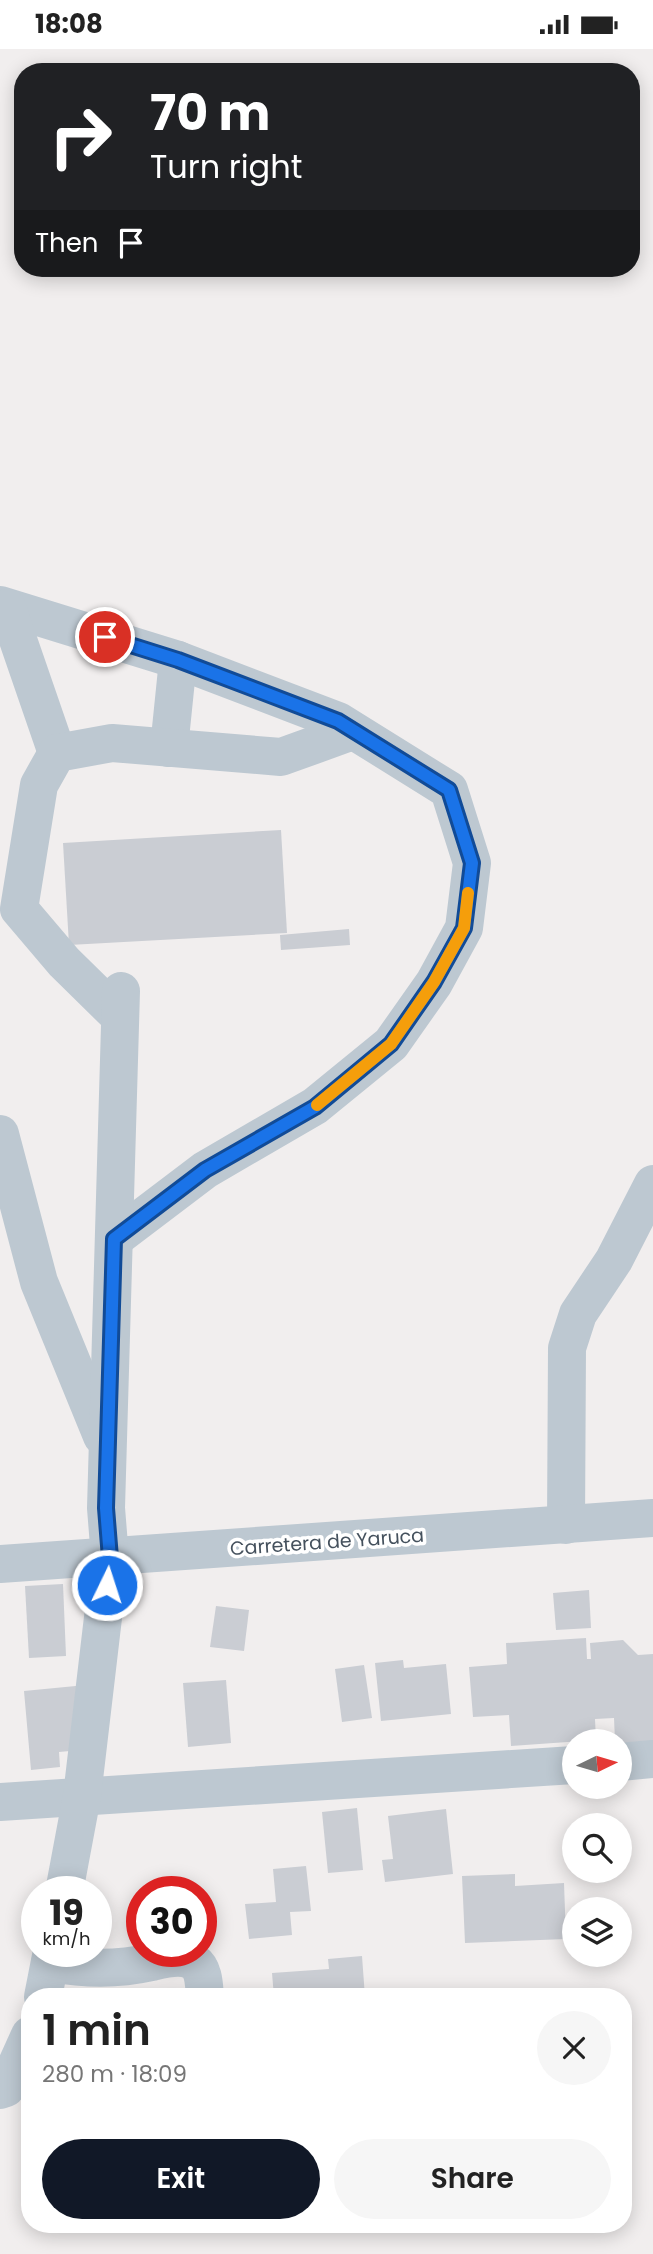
<!DOCTYPE html>
<html lang="en">
<head>
<meta charset="utf-8">
<style>
  :root { --surface:#fff; --page:#f6f6f6; --text:#222; --muted:#767676; --accent:#111827 }
  body { margin:0; font-family:Poppins,sans-serif; background:var(--page); color:var(--text); height:100vh; display:flex; flex-direction:column; font-size:26px; white-space:nowrap }
  * { box-sizing:border-box; margin:0 }
  p { font-size:23px; color:var(--muted) }
  .icon { flex:none; width:38px; height:38px; fill:none; stroke:currentColor; stroke-width:2; stroke-linecap:round; stroke-linejoin:round }
  .map { position:relative; flex:1; overflow:hidden }
  .details { position:absolute; left:21px; top:1939px; width:611px; height:245px; display:flex; flex-direction:column; background:var(--surface); border-radius:28px; box-shadow:0 4px 18px #0003 }
  .details>* { flex:none }
  .top-card { position:absolute; left:14px; top:14px; width:626px; height:214px; border-radius:28px; box-shadow:0 4px 18px #0003; background:#202124; color:#fff; overflow:hidden }
  .needle { width:46px; rotate:85deg }
  .buttons { position:absolute; left:562px; top:1680px; display:grid; gap:14px }
  .buttons a { display:grid; place-items:center; width:70px; height:70px; border-radius:50%; background:var(--surface); box-shadow:0 4px 18px #0003; font-size:35px }
  .speed { position:absolute; left:21px; top:1827px; display:flex; gap:14px; font-size:35px; font-weight:700; text-align:center }
  .speed>* { display:grid; place-content:center; width:91px; height:91px; border-radius:50%; background:var(--surface); box-shadow:0 4px 18px #0003; line-height:1 }
  .speed small { font-size:18px; font-weight:400 }
  .speed .limit { border:10px solid #d22; background:#fff; color:#111 }
  .pin { position:absolute; display:grid; place-items:center; width:60px; height:60px; color:#fff; margin:-30px; border:4px solid #fff; border-radius:50%; box-shadow:0 2px 7px #0007 }
  .me { position:absolute; width:77px; margin:-38px; rotate:4deg; stroke-linejoin:round; filter:drop-shadow(0 0 5px #0008) }
  .turn { display:flex; align-items:center; gap:24px; height:147px; padding:0 21px; font-size:32px }
  .turn .icon { width:91px; height:91px; stroke-width:2.5 }
  .turn b { display:block; font-size:49px; line-height:60px }
  .then { display:flex; align-items:center; height:66px; padding:0 21px; background:#0003; gap:14px; font-size:26px }
  .round { display:grid; place-items:center; flex:none; width:74px; height:74px; border-radius:37px; background:var(--page) }
  .overview { display:flex; align-items:center; justify-content:space-between; height:119px; padding:0 21px }
  h1 { font-size:42px; font-weight:600; line-height:52px }
  .cta { display:flex; gap:14px; margin-top:auto; padding:14px 21px }
  .cta a { flex:1; height:80px; border-radius:42px; background:var(--accent); color:#fff; font-size:28px; font-weight:600; line-height:80px; text-align:center }
  .cta a+a { background:var(--page); color:var(--text) }
  .status { display:flex; justify-content:space-between; align-items:center; height:49px; padding:0 35px; background:var(--surface); direction:ltr }
  .status svg { height:19px; fill:currentColor }
  .map>svg:first-child { display:block }
  .building { fill:#cacdd3 }
  .lines { fill:none; stroke-linecap:round; stroke-linejoin:round }
  .minor { stroke:#bdc8d1; stroke-width:38 }
  .route-casing { stroke:#114b97; stroke-width:18 }
  .route { stroke:#1a73e8; stroke-width:12 }
  .slow { stroke:#f59e0b; stroke-width:12 }
  .labels { text-anchor:middle; dominant-baseline:central; stroke-width:7; stroke-linejoin:round; paint-order:stroke }
  .street-label { font-size:19px; fill:#45515d; stroke:#fff }
</style>
</head>
<body>
<div class="status"><b>18:08</b><svg viewBox="0 0 49 12"><path d="M0 12V9h3v3zM5 12V6h3v6zM10 12V3h3v9zM15 12V0h3v12zM26 1h20v11H26zM47 4h2v5h-2z"/></svg></div>
<div class="map">
<svg width="653" height="2205" viewBox="0 0 653 2205">
  <rect width="100%" height="100%" fill="#f1eeee"/>
  <!-- building -->
  <g class="building">
    <polygon points="281,781 287,884 69,896 63,794"/>
    <polygon points="349,880 350,896 281,901 280,886"/>
    <polygon points="63,1535 66,1607 29,1609 25,1537"/>
    <polygon points="589,1541 591,1579 556,1581 553,1544"/>
    <polygon points="216,1557 249,1561 244,1602 210,1598"/>
    <polygon points="586,1589 587,1610 591,1610 590,1594 623,1591 638,1606 653,1605 653,1698 620,1700 620,1692 615,1692 614,1669 595,1670 596,1691 511,1697 509,1666 473,1668 469,1618 507,1615 506,1594"/>
    <polygon points="403,1611 404,1619 446,1615 451,1665 381,1672 375,1614"/>
    <polygon points="364,1616 372,1669 342,1673 335,1620"/>
    <polygon points="226,1631 231,1694 188,1698 183,1634"/>
    <polygon points="86,1636 70,1702 59,1703 60,1718 31,1721 24,1642"/>
    <polygon points="357,1759 363,1821 328,1824 322,1763"/>
    <polygon points="446,1760 453,1825 385,1833 382,1811 393,1810 388,1767"/>
    <polygon points="306,1817 311,1862 290,1863 292,1886 249,1890 245,1855 276,1853 273,1820"/>
    <polygon points="515,1825 515,1837 564,1834 566,1890 465,1894 462,1827"/>
    <polygon points="362,1907 365,1948 274,1948 272,1924 329,1920 328,1910"/>
  </g>
  <g class="lines">
    <!-- minor -->
    <g class="minor">
      <polyline points="0,556 178,611 338,672 449,741 472,814 464,879 434,934 391,995 315,1057 205,1121 114,1190"/>
      <polyline points="7,559 57,704"/>
      <polyline points="169,699 178,611"/>
      <polyline points="120,968 64,913 19,860 39,736 57,704 112,694 281,708 353,682"/>
      <polyline points="0,1085 39,1233 102,1387"/>
      <polyline points="566,1476 567,1299 578,1265 614,1211 653,1135"/>
      <polyline points="0,1515 653,1469"/>
      <polyline points="620,1713 653,1710"/>
      <polyline points="0,1753 574,1716"/>
      <polyline points="64,1843 82,1747 110,1509 106,1459 121,942"/>
      <path d="M50 1914C85 1920 116 1921 152 1913 164 1910 182 1905 194 1913 204 1920 204 1936 205 1948"/>
      <polyline points="43,1948 52,1902"/>
      <polyline points="0,2041 6,2039 30,1986"/>
    </g>
  </g>
  <g class="lines">
    <defs>
      <polyline id="route" points="105,588 178,611 338,672 449,741 472,814 464,879 434,933 391,995 315,1058 205,1121 114,1190 106,1459 110,1509 107,1536"/>
    </defs>
    <!-- route casing -->
    <use href="#route" class="route-casing"/>
    <!-- route -->
    <use href="#route" class="route"/>
    <!-- slow -->
    <polyline class="slow" points="317,1056 391,995 434,933 464,879 468,844"/>
  </g>
  <g class="labels">
    <!-- street labels -->
    <g class="street-label">
      <text transform="translate(327 1493) rotate(-4)">Carretera de Yaruca</text>
    </g>
  </g>
</svg>
<div class="buttons">
<a><svg class="needle" viewBox="-14 -14 28 28"><path d="M0-13l5 13h-10z" fill="#e53935"/><path d="M0 13l5-13h-10z" fill="#767676"/></svg></a>
<a><svg class="icon" aria-label="search" viewBox="0 0 24 24"><circle cx="10" cy="10" r="6"/><path d="M15 15l6 6"/></svg></a>
<a><svg class="icon" aria-label="layers" viewBox="0 0 24 24"><path d="M12 4l9 5-9 5-9-5zM3 14l9 5 9-5"/></svg></a>
</div>
<div class="speed"><div>19<small>km/h</small></div><div class="limit">30</div></div>
<div class="pin" style="left:105px;top:588px;background:#d93025"><svg class="icon" aria-label="arrive" viewBox="0 0 24 24"><path d="M6 21V4h12l-3 4 3 4H6"/></svg></div>
<svg class="me" style="left:107px;top:1536px" viewBox="-20 -20 40 40"><circle r="17" fill="#1a73e8" stroke="#fff" stroke-width="3"/><path d="M0-11L8 9 0 5-8 9z" fill="#fff"/></svg>
<div class="top-card">
<div class="turn"><svg class="icon" aria-label="right" viewBox="0 0 24 24"><path d="M7 20v-9h11M14 6l5 5-5 5"/></svg><div><b>70 m</b>Turn right</div></div>
<div class="then">Then<svg class="icon" aria-label="arrive" viewBox="0 0 24 24"><path d="M6 21V4h12l-3 4 3 4H6"/></svg></div>
</div>
<section class="details">
<div class="overview"><div><h1>1 min</h1><p>280 m · 18:09</p></div><a class="round"><svg class="icon" aria-label="close" viewBox="0 0 24 24"><path d="M6 6l12 12M18 6L6 18"/></svg></a></div>
<div class="cta"><a>Exit</a><a>Share</a></div>
</section>
</div>
</body>
</html>
